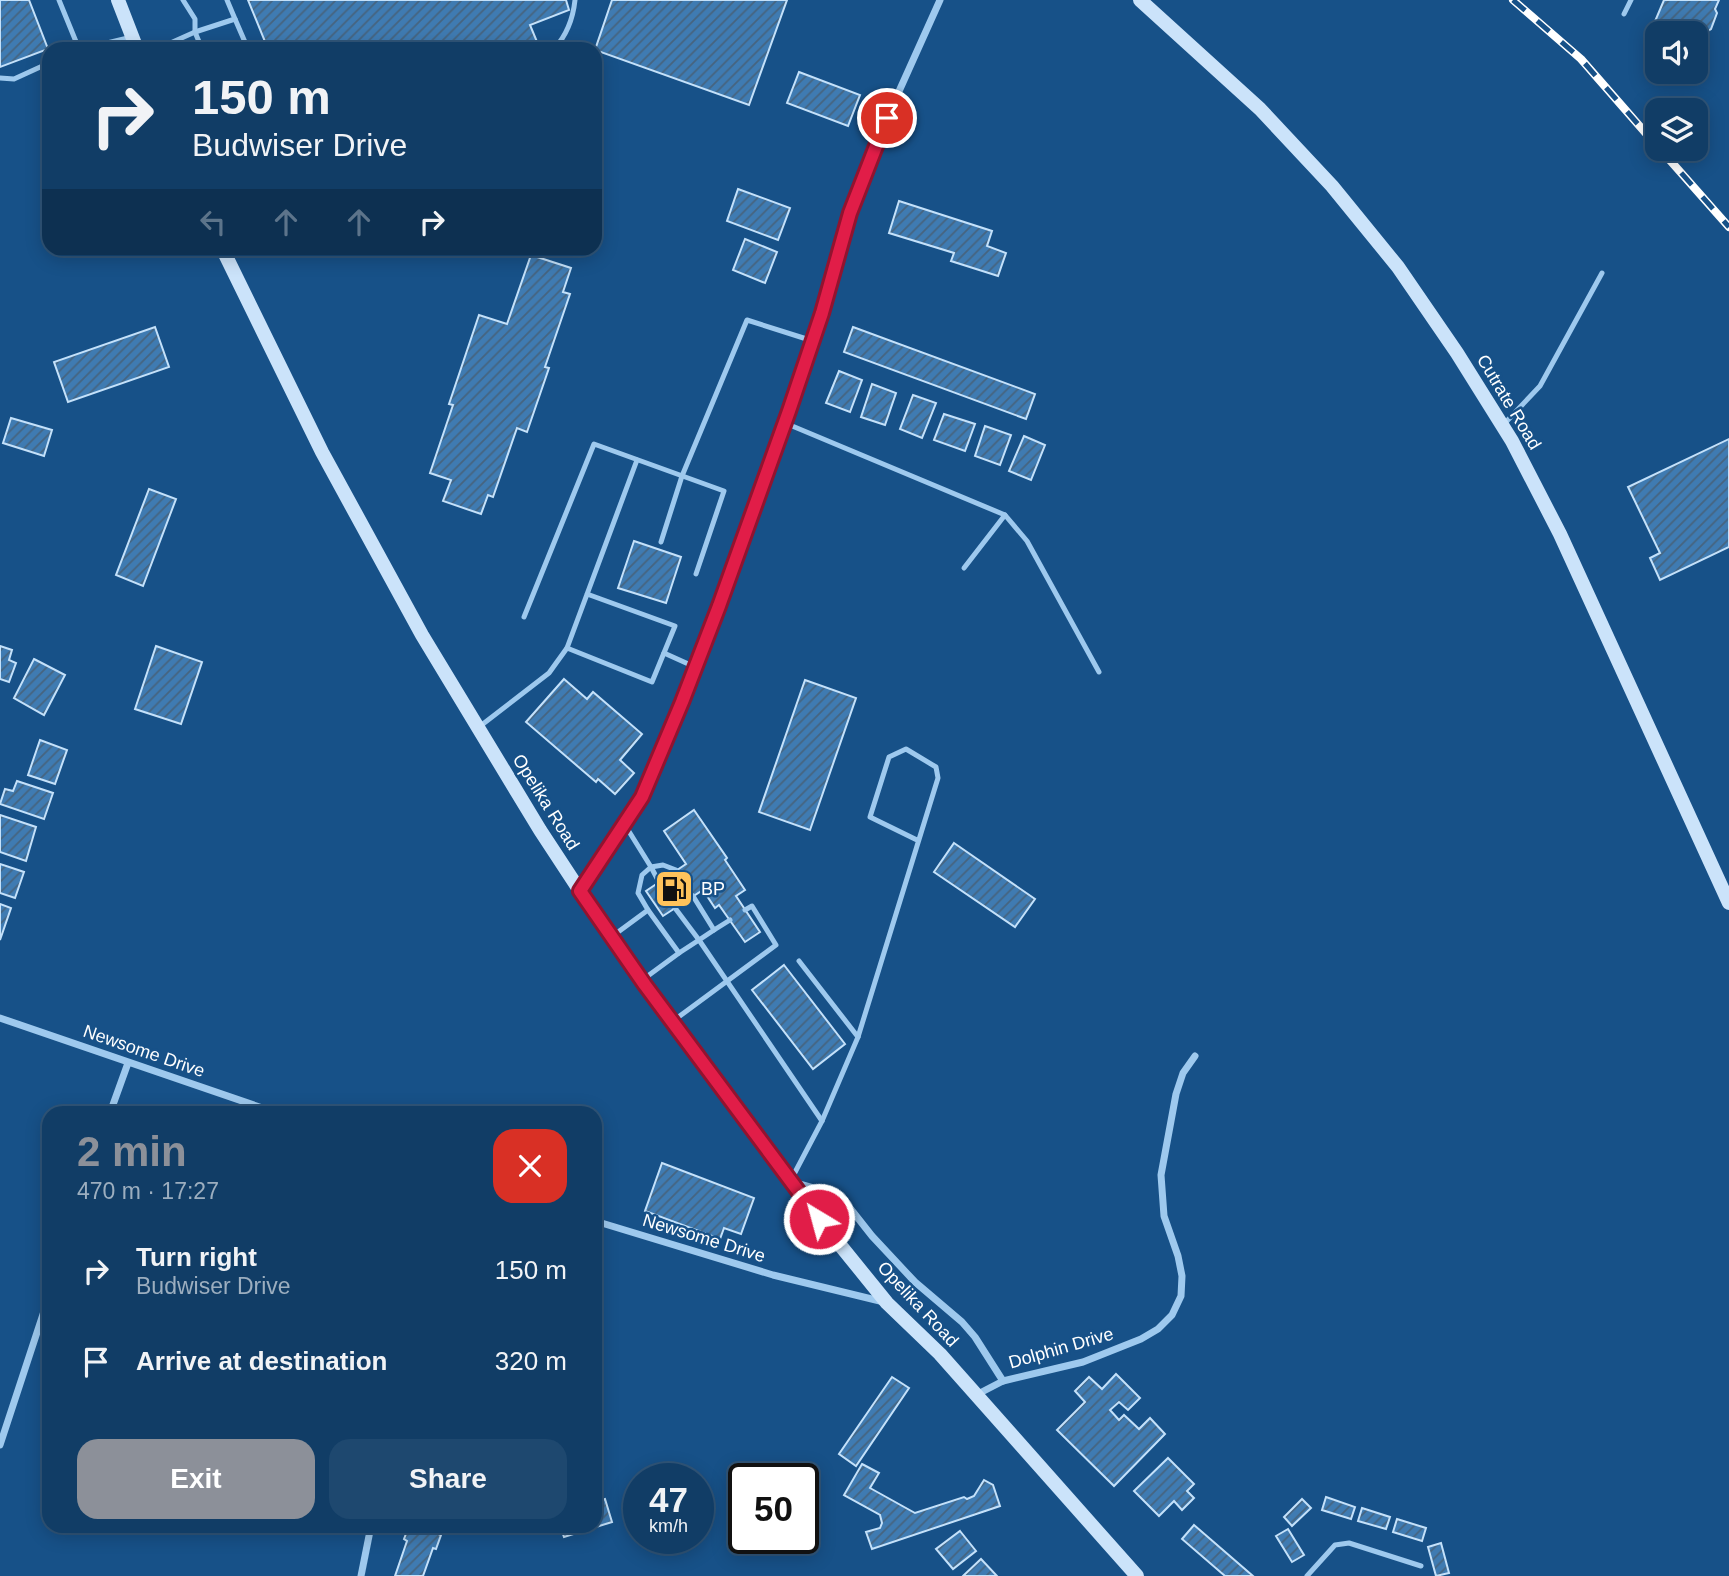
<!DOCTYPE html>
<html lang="en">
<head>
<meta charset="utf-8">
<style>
  :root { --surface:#113d66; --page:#1e486f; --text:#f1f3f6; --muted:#9caebf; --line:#30567a; --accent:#8c9099 }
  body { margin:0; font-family:Arial,sans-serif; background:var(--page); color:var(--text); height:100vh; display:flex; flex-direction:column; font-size:26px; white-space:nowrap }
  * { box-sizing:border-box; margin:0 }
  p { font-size:23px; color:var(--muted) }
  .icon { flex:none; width:38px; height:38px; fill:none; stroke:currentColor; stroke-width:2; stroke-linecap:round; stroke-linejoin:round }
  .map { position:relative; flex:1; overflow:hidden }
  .drawer { position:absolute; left:42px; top:1106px; width:560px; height:427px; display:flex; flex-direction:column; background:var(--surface); border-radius:21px; box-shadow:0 4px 18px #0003,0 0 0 2px var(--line) }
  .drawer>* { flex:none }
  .hud { position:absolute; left:42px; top:42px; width:560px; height:214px; border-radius:21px; box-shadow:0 4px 18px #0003,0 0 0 2px var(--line); background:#113d66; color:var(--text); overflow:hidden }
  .fabs { position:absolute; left:1645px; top:21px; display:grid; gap:14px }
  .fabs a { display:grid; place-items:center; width:63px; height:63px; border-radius:14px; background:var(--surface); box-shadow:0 4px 18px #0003,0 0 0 2px var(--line); font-size:35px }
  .speed { position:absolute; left:623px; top:1463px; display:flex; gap:14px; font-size:35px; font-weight:700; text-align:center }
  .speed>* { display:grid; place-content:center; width:91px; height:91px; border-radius:50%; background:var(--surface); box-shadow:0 4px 18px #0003,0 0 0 2px var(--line); line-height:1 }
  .speed small { font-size:18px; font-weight:400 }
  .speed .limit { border:4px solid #111; border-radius:10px; background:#fff; color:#111 }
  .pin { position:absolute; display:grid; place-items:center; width:60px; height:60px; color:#fff; margin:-30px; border:4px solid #fff; border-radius:50%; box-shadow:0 2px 7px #0007 }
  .me { position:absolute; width:77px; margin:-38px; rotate:323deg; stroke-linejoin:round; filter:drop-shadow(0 0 5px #0008) }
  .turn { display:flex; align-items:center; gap:24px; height:147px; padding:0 35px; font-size:32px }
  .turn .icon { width:91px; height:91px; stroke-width:2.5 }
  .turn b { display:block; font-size:49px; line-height:60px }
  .lanes { display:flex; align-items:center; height:66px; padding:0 35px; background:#0003; justify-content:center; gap:35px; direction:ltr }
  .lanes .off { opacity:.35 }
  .round { display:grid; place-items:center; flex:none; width:74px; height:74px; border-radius:21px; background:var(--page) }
  .head { display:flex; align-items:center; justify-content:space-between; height:119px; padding:0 35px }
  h1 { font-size:42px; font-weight:600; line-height:52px; color:var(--accent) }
  .primary-button { display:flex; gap:14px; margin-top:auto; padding:14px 35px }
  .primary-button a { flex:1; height:80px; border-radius:21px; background:var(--accent); color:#fff; font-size:28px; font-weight:600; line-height:80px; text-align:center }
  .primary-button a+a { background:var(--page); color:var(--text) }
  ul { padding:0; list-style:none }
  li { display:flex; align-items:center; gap:21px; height:91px; padding:0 35px }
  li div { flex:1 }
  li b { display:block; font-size:26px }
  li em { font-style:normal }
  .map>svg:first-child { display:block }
  .building { fill:url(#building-hatch); stroke:#c4e1fa; stroke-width:2 }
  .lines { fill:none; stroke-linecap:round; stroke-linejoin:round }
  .lane { stroke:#9ec9ee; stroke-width:5 }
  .street { stroke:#9ec9ee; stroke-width:7 }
  .secondary { stroke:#cbe3fa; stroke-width:14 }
  .rail-casing { stroke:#fff; stroke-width:8 }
  .rail { stroke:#175188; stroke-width:5; stroke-dasharray:16; stroke-linecap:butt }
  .route-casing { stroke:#92132f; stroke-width:18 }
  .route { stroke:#e11d48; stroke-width:12 }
  .labels { text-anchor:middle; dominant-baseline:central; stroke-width:5; stroke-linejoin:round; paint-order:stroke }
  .street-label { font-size:18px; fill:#fff; stroke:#175188 }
  .poi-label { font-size:18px; fill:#fff; stroke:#175188; text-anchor:start }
</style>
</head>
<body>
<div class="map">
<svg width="1729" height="1576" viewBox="0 0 1729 1576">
  <defs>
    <pattern id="building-hatch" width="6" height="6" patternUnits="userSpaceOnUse" patternTransform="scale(1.75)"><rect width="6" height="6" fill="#3f7bb2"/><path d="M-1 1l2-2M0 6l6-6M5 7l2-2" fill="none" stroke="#46647f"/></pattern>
  </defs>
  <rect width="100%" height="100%" fill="#175188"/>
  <!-- building -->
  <g class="building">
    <polygon points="0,0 29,0 48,49 0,67"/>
    <polygon points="248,0 566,0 569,10 530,25 540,49 268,49"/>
    <polygon points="612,0 787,0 749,105 595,50"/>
    <polygon points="1664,0 1719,0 1715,9 1717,13 1711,29 1700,36 1696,45 1696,33 1657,33 1657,41 1648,38"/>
    <polygon points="799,72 860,95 848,126 787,103"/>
    <polygon points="738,189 790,208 778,240 727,221"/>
    <polygon points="899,201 992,231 987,246 1006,253 998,276 951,261 954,253 889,233"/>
    <polygon points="745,239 777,252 765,283 733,270"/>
    <polygon points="531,255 571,268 563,292 570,294 545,367 549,368 527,432 517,428 493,497 488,495 481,514 443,501 451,480 430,473 453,405 449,404 479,315 507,324"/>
    <polygon points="155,327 169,367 68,402 54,362"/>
    <polygon points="853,327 1035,394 1026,419 844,352"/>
    <polygon points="839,371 862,380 850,412 826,403"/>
    <polygon points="872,384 896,393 885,425 861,417"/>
    <polygon points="913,395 936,403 922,438 900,429"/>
    <polygon points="944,414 975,424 965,451 934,440"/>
    <polygon points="11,418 52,430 44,456 3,443"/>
    <polygon points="985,426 1011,435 1000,465 975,456"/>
    <polygon points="1024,436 1045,445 1031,480 1009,471"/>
    <polygon points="1729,439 1729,547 1660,580 1650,558 1660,553 1628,487"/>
    <polygon points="149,489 176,499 143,586 116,575"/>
    <polygon points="634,541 681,557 666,603 618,588"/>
    <polygon points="0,646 12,650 9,660 16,663 9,682 0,679"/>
    <polygon points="156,646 202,662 181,724 135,709"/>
    <polygon points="34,659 65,675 44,715 14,698"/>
    <polygon points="564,679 587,699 593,692 642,734 620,760 634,773 615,794 598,779 596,782 526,722"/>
    <polygon points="805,680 856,698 810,830 759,812"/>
    <polygon points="40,740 67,750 55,784 28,775"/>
    <polygon points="17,781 53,793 44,819 0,804 5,789 13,791"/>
    <polygon points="694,810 727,858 725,860 745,890 736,896 760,932 745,942 719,905 715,908 703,890 663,916 646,891 686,864 664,831"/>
    <polygon points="0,815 36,827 26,861 0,852"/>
    <polygon points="954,843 1035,899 1015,927 934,872"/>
    <polygon points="0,864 24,872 15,898 0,893"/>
    <polygon points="0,904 11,908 0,940"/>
    <polygon points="784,965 845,1044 813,1069 752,990"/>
    <polygon points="662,1163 754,1198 741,1234 724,1228 720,1239 645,1211"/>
    <polygon points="1116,1374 1140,1398 1128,1410 1119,1402 1110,1410 1119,1420 1124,1415 1139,1429 1150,1418 1165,1434 1114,1486 1057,1430 1085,1402 1075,1391 1089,1377 1102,1389"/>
    <polygon points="892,1377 909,1388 856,1466 839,1454"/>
    <polygon points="1168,1458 1194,1484 1187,1491 1194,1498 1182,1510 1174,1501 1159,1516 1134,1491"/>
    <polygon points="862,1464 879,1473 870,1488 915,1513 964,1497 967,1499 974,1496 984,1480 993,1485 1000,1506 872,1549 866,1532 880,1528 882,1523 880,1515 844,1495"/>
    <polygon points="1326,1497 1355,1507 1351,1519 1322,1510"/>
    <polygon points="605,1499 612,1522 564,1537 560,1526 595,1526 595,1502"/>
    <polygon points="1302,1499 1311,1508 1292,1526 1284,1517"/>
    <polygon points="1362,1508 1390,1517 1386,1529 1358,1521"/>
    <polygon points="1397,1519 1426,1528 1422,1541 1393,1532"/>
    <polygon points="1194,1525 1253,1576 1225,1576 1182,1539"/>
    <polygon points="409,1526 416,1526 441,1535 436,1549 433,1548 423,1576 395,1576 407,1541 404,1539"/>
    <polygon points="1288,1529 1304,1555 1292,1562 1276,1536"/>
    <polygon points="960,1531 976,1551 953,1569 936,1549"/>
    <polygon points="1441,1543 1449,1573 1436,1576 1428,1547"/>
    <polygon points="981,1559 997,1576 963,1576"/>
  </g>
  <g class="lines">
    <!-- lane -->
    <g class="lane">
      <polyline points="59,0 79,49"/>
      <polyline points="183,0 195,19 195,32 202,49"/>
      <polyline points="1624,14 1631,0"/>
      <polyline points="235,19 248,49"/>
      <polyline points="82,49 132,37"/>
      <polyline points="157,49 195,32 235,19 227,0"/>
      <path d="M554 49C567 35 573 19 575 0"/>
      <polyline points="0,78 14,79 49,63"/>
      <polyline points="785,423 1005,515 1027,541 1099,672"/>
      <polyline points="1505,423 1540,386 1602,273"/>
      <polyline points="661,542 682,476 747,320 813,341"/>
      <polyline points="964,568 1005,515"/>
      <polyline points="587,594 675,626 652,682 567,648 637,460"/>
      <polyline points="524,617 594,444 724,491 696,574"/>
      <polyline points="664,653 695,667"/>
      <polyline points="479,727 549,673 567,648"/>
      <polyline points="659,882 651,867 663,865 676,870"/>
      <polyline points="693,896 714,930 699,940 822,1121"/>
      <polyline points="648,910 679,953 699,940 675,908"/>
      <polyline points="714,930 730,920"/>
      <polyline points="614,935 648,910 638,893 642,875 651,867 625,825"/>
      <polyline points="799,961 858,1037"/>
      <polyline points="645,978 679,953"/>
      <polyline points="673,1021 776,945 752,906 745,910"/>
      <polyline points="792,1178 822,1121 858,1037 938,778 936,767 906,749 889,757 870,817 917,840"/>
      <polyline points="1307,1576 1335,1545 1349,1543 1421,1566"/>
    </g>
    <!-- street -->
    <g class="street">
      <polyline points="580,891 642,797 682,702 719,606 789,411 823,313 850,213 887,118 940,0"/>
      <polyline points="0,1018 277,1113"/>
      <polyline points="110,1113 128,1063"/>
      <polyline points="793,1182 832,1193 846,1203 872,1236 915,1282 962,1322 975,1337 1003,1381"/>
      <polyline points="595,1221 773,1275 884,1302"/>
      <polyline points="976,1395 1003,1381 1083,1362 1141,1339 1158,1329 1172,1315 1181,1296 1182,1276 1178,1256 1164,1216 1161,1175 1176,1094 1183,1073 1195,1056"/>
      <polyline points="0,1445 49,1296"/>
      <polyline points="361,1576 371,1526"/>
    </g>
    <!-- secondary -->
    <g class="secondary">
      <polyline points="118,0 137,49"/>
      <polyline points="1140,0 1260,109 1332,186 1398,267 1457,353 1512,441 1560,534 1729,903"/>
      <polyline points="222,248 322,452 422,635 540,830 580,891 706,1069 819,1219 887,1303 940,1354 1137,1576"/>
    </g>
    <defs>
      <g id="rail">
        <polyline points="1513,0 1581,59 1657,146"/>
        <polyline points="1660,149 1729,227"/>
      </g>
    </defs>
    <!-- rail casing -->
    <use href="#rail" class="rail-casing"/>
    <!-- rail -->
    <use href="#rail" class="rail"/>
  </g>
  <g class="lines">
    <defs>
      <polyline id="route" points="819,1219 645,985 580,891 642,797 682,702 719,606 789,411 822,313 850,213 887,118"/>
    </defs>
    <!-- route casing -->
    <use href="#route" class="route-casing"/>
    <!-- route -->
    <use href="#route" class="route"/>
  </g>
  <!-- icons -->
  <defs>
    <symbol id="fuel-square" viewBox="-11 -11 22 22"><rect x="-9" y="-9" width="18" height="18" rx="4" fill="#ffc35b" stroke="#175188"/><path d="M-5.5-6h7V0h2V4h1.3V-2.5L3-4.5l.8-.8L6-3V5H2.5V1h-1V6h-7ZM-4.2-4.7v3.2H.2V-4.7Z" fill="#111"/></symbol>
  </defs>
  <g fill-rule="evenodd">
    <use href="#fuel-square" x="652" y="867" width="44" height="44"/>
  </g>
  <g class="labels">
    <!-- street labels -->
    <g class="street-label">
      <text transform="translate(1509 402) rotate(59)">Cutrate Road</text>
      <text transform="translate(546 802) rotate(58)">Opelika Road</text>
      <text transform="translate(144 1051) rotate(19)">Newsome Drive</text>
      <text transform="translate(704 1238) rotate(17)">Newsome Drive</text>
      <text transform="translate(918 1304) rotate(47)">Opelika Road</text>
      <text transform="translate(1061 1348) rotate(-16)">Dolphin Drive</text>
    </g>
    <!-- poi labels -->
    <g class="poi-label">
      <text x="701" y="889">BP</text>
    </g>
  </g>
</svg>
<div class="fabs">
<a><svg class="icon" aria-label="sound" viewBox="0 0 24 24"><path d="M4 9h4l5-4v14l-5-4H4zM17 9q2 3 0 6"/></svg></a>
<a><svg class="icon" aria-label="layers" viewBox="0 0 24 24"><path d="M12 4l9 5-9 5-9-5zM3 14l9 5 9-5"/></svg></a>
</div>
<div class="speed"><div>47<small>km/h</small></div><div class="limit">50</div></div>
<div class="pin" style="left:887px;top:118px;background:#d93025"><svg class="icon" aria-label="arrive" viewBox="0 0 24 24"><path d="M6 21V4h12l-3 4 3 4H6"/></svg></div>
<svg class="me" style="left:819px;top:1219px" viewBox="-20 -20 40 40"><circle r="17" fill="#e11d48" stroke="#fff" stroke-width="3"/><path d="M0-11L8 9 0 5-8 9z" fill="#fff"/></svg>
<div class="hud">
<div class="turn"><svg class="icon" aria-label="right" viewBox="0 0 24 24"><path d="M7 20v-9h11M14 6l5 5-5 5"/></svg><div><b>150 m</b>Budwiser Drive</div></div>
<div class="lanes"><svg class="icon off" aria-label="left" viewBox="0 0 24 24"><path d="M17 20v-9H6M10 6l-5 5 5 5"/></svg><svg class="icon off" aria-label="ahead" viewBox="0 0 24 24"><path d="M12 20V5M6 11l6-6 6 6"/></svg><svg class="icon off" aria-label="ahead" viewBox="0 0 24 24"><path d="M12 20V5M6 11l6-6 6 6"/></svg><svg class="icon" aria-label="right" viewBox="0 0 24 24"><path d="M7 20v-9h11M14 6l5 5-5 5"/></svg></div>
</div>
<section class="drawer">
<div class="head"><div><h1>2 min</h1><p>470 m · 17:27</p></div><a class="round" style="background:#d93025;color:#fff"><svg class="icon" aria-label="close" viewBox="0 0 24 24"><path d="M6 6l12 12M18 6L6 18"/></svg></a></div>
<ul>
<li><svg class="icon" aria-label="right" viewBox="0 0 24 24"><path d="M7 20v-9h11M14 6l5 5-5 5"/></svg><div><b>Turn right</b><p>Budwiser Drive</p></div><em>150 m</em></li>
<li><svg class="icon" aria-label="arrive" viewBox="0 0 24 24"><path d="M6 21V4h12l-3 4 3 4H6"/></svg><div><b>Arrive at destination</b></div><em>320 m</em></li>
</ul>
<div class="primary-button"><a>Exit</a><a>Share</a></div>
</section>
</div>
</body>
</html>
